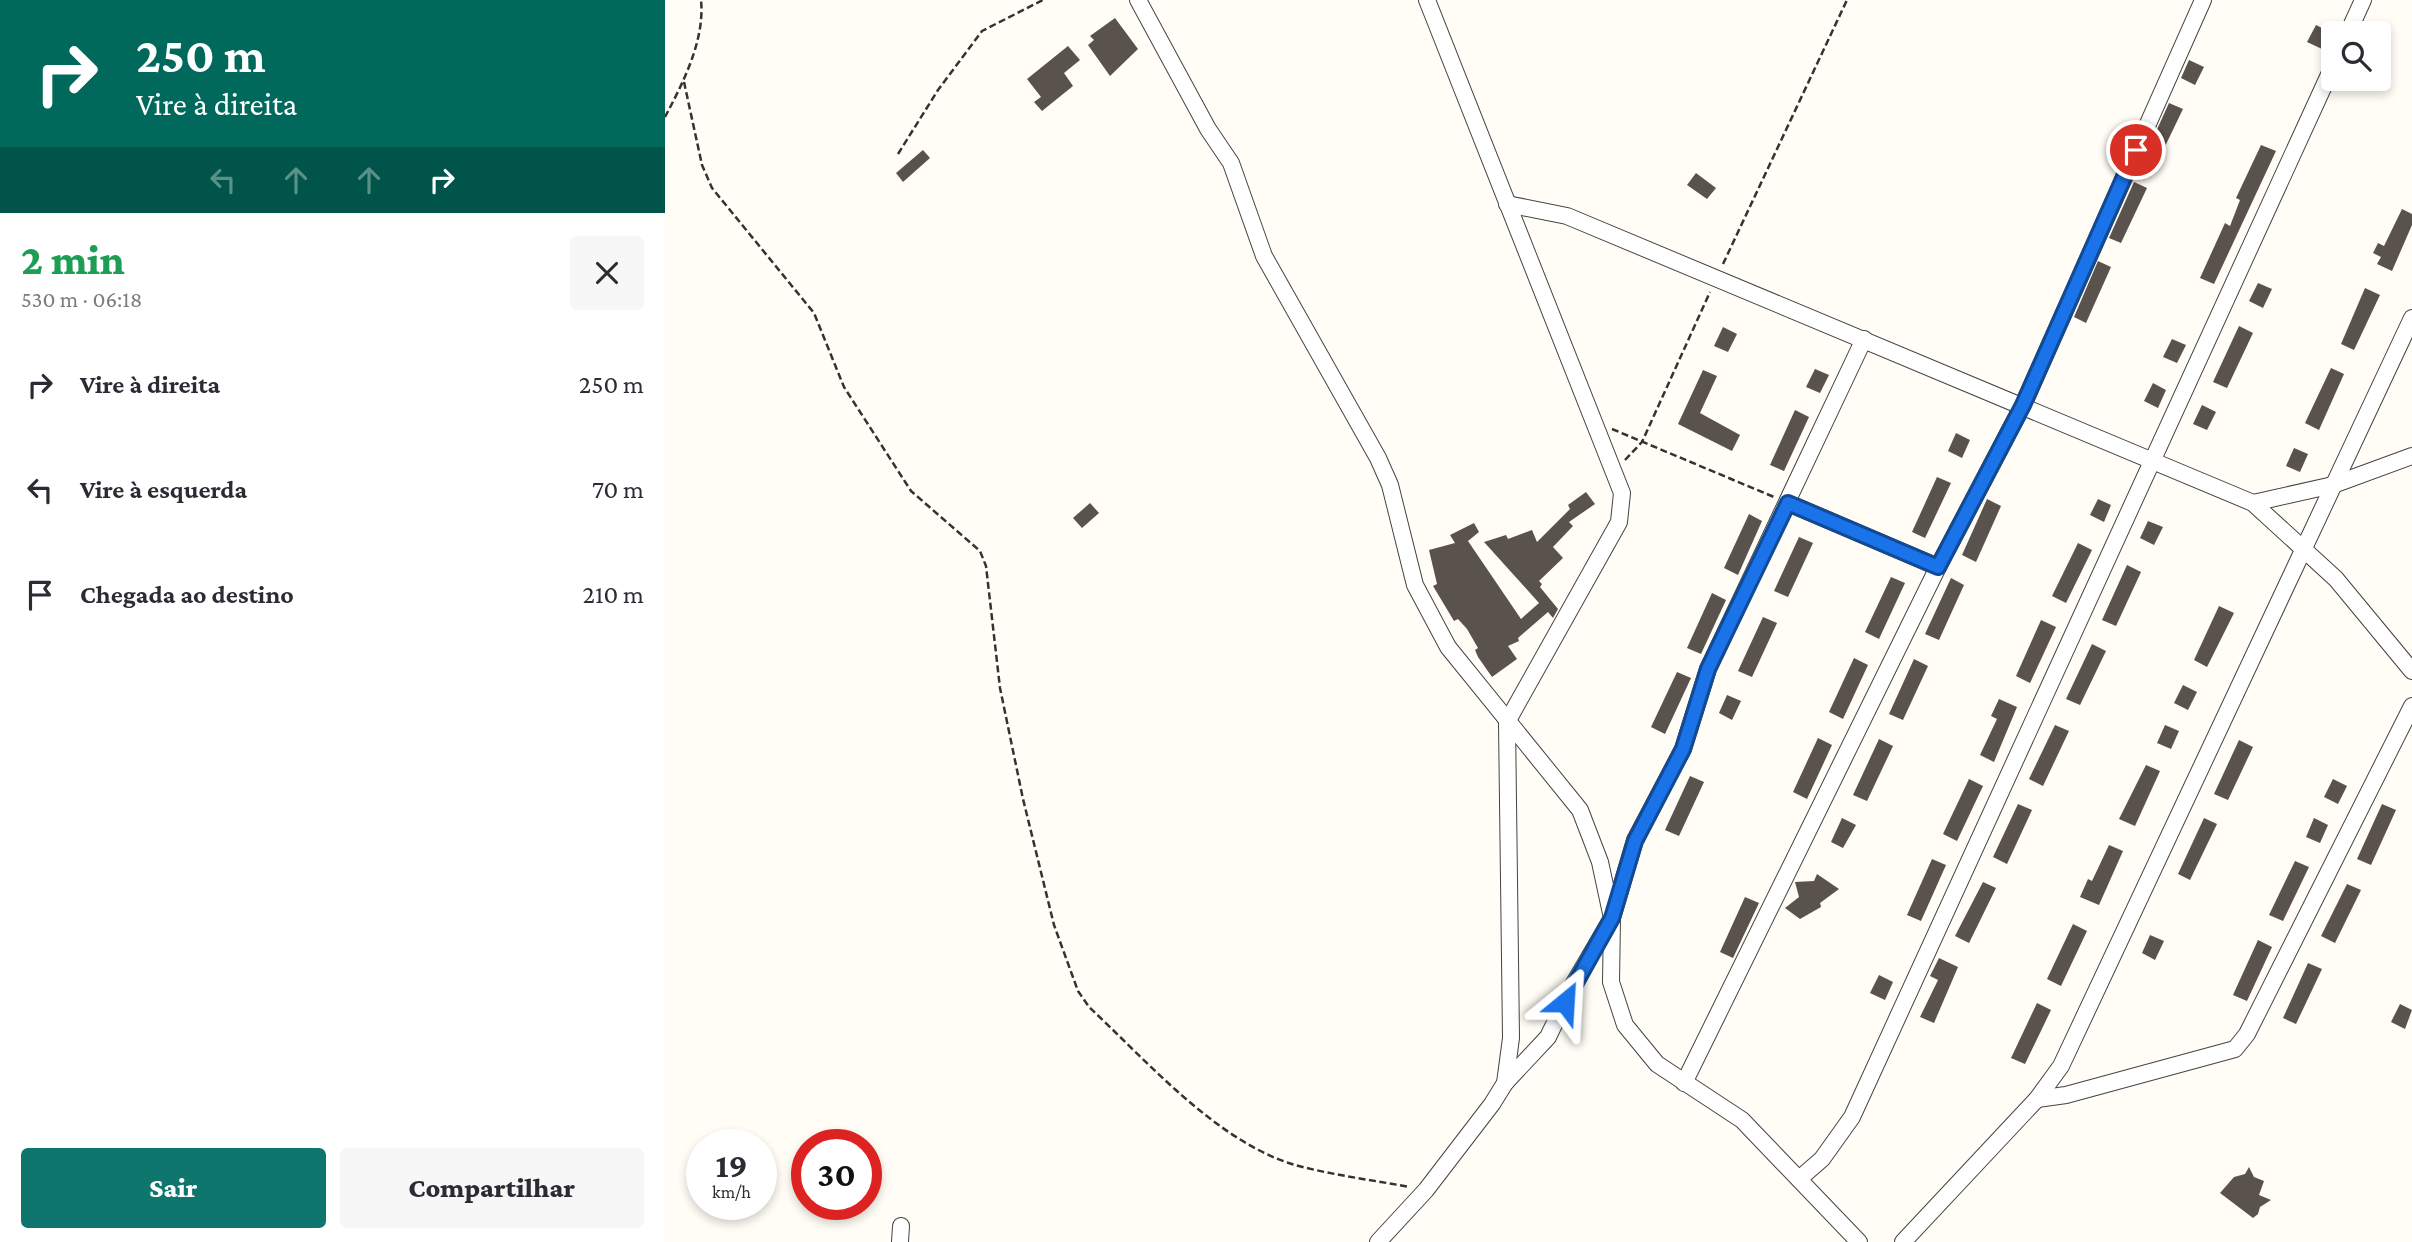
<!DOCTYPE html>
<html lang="pt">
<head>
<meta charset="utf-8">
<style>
  :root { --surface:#fff; --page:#f7f7f7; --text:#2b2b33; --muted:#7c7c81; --accent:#0f766e }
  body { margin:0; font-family:"Crimson Pro",serif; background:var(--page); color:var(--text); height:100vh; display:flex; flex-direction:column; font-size:26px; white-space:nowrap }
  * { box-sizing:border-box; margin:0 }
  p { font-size:23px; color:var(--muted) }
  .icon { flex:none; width:38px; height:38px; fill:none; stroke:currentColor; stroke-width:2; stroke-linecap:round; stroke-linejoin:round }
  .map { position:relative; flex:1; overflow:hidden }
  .side { display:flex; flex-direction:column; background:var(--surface); width:665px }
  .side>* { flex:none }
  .hud { background:#00695c; color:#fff; overflow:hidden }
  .fabs { position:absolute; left:1656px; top:21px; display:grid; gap:14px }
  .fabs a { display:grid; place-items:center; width:70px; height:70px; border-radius:7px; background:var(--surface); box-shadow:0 4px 10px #0003; font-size:35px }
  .speed { position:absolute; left:21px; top:1129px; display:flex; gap:14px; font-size:35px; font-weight:700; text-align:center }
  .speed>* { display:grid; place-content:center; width:91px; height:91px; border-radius:50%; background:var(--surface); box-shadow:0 4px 10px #0003; line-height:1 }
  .speed small { font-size:18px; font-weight:400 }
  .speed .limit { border:10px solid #d22; background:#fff; color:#111 }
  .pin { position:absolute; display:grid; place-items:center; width:60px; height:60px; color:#fff; margin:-30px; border:4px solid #fff; border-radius:50%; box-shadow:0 2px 7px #0007 }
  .me { position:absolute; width:77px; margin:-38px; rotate:27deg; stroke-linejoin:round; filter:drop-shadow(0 0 5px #0008) }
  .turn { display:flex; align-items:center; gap:24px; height:147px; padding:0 21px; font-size:32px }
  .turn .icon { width:91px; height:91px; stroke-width:2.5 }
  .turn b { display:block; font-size:49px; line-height:60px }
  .lanes { display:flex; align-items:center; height:66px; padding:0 21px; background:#0003; justify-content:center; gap:35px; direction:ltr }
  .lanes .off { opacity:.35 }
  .round { display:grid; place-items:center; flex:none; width:74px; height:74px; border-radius:7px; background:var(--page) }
  .headline { display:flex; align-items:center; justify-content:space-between; height:119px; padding:0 21px }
  h1 { font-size:42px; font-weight:800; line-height:52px; color:#1e9e55 }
  .button { display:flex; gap:14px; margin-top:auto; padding:14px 21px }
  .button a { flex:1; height:80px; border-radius:7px; background:var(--accent); color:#fff; font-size:28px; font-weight:800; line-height:80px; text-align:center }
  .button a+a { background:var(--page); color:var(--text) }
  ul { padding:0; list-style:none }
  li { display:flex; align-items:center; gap:21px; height:105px; padding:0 21px }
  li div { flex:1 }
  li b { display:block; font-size:26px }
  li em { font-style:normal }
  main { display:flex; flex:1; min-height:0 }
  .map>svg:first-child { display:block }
  .building { fill:#5a524d }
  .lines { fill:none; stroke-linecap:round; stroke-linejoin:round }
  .minor-casing { stroke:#444; stroke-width:18 }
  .path { stroke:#333; stroke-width:2.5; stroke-dasharray:7 3.5; stroke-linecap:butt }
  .minor { stroke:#fff; stroke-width:16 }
  .route-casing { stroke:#114b97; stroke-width:18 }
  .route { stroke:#1a73e8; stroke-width:12 }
</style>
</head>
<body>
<main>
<section class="side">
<div class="hud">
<div class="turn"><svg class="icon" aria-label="right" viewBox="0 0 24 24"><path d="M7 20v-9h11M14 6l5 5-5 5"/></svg><div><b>250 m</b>Vire à direita</div></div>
<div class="lanes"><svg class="icon off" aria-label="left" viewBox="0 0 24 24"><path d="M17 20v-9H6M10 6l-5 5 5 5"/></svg><svg class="icon off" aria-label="ahead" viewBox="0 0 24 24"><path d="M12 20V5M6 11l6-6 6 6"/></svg><svg class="icon off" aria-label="ahead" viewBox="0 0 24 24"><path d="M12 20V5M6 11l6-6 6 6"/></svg><svg class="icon" aria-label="right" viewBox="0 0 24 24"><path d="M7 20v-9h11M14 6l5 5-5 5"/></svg></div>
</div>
<div class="headline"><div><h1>2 min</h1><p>530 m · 06:18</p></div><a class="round"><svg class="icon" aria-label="close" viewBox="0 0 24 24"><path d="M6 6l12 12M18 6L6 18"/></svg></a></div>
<ul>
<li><svg class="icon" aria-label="right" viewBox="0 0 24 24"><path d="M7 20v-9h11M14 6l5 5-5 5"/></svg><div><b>Vire à direita</b></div><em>250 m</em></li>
<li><svg class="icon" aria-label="left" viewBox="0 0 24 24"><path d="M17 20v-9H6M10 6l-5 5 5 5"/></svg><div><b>Vire à esquerda</b></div><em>70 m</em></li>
<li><svg class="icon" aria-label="arrive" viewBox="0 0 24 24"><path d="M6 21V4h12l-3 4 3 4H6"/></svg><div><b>Chegada ao destino</b></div><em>210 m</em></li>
</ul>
<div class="button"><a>Sair</a><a>Compartilhar</a></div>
</section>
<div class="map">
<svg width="1747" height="1242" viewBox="0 0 1747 1242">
  <rect width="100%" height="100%" fill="#fffdf5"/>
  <!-- building -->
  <g class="building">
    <polygon points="450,18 473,49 445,76 423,45 429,40 425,36"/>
    <polygon points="1651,25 1665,32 1657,49 1642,42"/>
    <polygon points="403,46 415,60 399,73 408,86 377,111 369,102 376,97 362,79"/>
    <polygon points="1524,60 1539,67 1530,85 1516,78"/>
    <polygon points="1504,103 1518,109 1492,163 1479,158"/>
    <polygon points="1596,145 1611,151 1549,284 1535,278 1560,223 1565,226 1575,200 1571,198"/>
    <polygon points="258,150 265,158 238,182 231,173"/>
    <polygon points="1031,173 1051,188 1042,199 1022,185"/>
    <polygon points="1469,182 1482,188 1456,243 1444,238"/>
    <polygon points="1737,209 1747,214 1747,225 1727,271 1712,264 1716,257 1708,253 1713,243 1719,246"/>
    <polygon points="1433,261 1446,267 1421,323 1409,317"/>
    <polygon points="1593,283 1607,289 1598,308 1584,301"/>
    <polygon points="1700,288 1715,295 1689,350 1676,344"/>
    <polygon points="1574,326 1588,333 1562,388 1548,382"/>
    <polygon points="1058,327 1072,334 1063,352 1049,346"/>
    <polygon points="1507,339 1521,345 1512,363 1498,357"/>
    <polygon points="1666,368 1679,374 1654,430 1640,423"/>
    <polygon points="1150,369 1164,375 1155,393 1141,387"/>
    <polygon points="1038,370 1052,376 1035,413 1075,435 1067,451 1013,424"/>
    <polygon points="1488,383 1501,390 1493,408 1479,401"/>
    <polygon points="1537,405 1551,412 1542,430 1528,424"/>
    <polygon points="1130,410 1144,417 1119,471 1105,465"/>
    <polygon points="1291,433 1305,440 1297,458 1283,451"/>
    <polygon points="1629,448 1643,454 1635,472 1621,466"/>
    <polygon points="1272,477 1286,483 1260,538 1247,532"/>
    <polygon points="921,492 930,504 904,522 908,526 888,547 898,558 874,581 877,584 875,587 893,609 888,618 883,612 853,638 854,641 843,646 852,659 827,677 813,657 810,650 813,648 802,629 793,619 789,621 768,586 772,584 764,550 790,543 785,535 809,523 814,532 803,541 856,619 874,603 819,542 841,535 843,539 867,530 872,542 905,509 903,505"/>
    <polygon points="1322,499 1336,506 1311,562 1297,555"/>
    <polygon points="1433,499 1446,505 1439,522 1425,515"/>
    <polygon points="425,503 434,513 417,528 408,518"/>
    <polygon points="1084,514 1097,521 1073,575 1059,568"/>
    <polygon points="1483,521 1498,527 1489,545 1475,538"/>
    <polygon points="1134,537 1148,543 1123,597 1109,591"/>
    <polygon points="1413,543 1427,550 1401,603 1387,596"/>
    <polygon points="1462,565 1476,572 1451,626 1437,620"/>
    <polygon points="1226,577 1240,583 1214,639 1200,632"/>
    <polygon points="1286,578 1299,585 1274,640 1260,634"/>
    <polygon points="1047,593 1061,600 1036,654 1022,648"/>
    <polygon points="1554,606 1569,613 1542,667 1529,660"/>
    <polygon points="1098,617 1112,623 1087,677 1073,671"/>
    <polygon points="1376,620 1391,627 1365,683 1351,676"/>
    <polygon points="1427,644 1441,651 1415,705 1401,699"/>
    <polygon points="1189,658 1203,665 1178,719 1164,712"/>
    <polygon points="1249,659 1263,666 1238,720 1224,714"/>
    <polygon points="1012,672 1026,678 1000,734 986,727"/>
    <polygon points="1518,685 1532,692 1523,710 1509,703"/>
    <polygon points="1062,695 1076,701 1067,720 1054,713"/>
    <polygon points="1334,699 1352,707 1329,762 1315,755 1332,719 1326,716"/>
    <polygon points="1390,725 1404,731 1378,786 1364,779"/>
    <polygon points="1500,725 1514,731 1506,749 1492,743"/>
    <polygon points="1153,738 1167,745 1142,799 1128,792"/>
    <polygon points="1214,739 1228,746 1202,801 1188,795"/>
    <polygon points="1574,740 1588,747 1563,800 1549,794"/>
    <polygon points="1481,765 1495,771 1470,826 1454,819"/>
    <polygon points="1025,776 1039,782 1014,836 1000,830"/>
    <polygon points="1304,779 1318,786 1292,841 1278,834"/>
    <polygon points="1668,779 1682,786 1673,804 1659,797"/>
    <polygon points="1353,804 1367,810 1342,864 1328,857"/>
    <polygon points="1717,804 1731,810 1706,865 1692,859"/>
    <polygon points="1177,818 1191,825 1178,848 1166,842"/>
    <polygon points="1539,818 1552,824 1525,880 1513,874"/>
    <polygon points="1649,818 1663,825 1655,843 1641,837"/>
    <polygon points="1444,845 1458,851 1434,905 1415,897 1423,879 1427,881"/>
    <polygon points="1267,859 1281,865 1256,921 1242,915"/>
    <polygon points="1630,861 1644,867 1618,921 1604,915"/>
    <polygon points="1152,874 1174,889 1155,903 1156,907 1135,919 1120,908 1134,897 1130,882 1149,881"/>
    <polygon points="1318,882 1331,888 1304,943 1290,936"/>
    <polygon points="1682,884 1696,890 1670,943 1656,936"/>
    <polygon points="1080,897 1094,903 1068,958 1055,952"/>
    <polygon points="1408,924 1422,931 1396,986 1382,979"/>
    <polygon points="1485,935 1499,941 1490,960 1477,953"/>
    <polygon points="1593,940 1607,947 1582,1001 1568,995"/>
    <polygon points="1274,958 1293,967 1269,1023 1255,1017 1273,980 1265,976"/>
    <polygon points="1643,963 1657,969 1631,1024 1618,1018"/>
    <polygon points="1214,975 1228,982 1220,1000 1205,993"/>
    <polygon points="1372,1003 1386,1010 1360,1064 1346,1058"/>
    <polygon points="1735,1004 1747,1010 1740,1029 1726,1022"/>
    <polygon points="1584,1167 1589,1177 1599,1181 1594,1195 1606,1200 1595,1207 1593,1214 1588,1218 1555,1193 1569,1177 1580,1174"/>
  </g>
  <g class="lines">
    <defs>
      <g id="minor">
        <polyline points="473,0 543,129 566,163 599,256 713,458 725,485 750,585 783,647 915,810 935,862 947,918 946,982 960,1025 992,1064 1077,1120 1194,1242"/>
        <polyline points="1683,33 1698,0"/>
        <polyline points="842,204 902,216 1588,503 1671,579 1747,671"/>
        <polyline points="1123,503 1273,567"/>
        <polyline points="1588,503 1668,485 1747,456"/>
        <polyline points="840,1083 883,1037 908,985 947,918 970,840 1018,749 1043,669 1199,339"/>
        <polyline points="1019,1083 1273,567 1358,405 1538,0"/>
        <polyline points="1372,1099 1401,1095 1570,1049 1582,1034 1747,706"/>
        <polyline points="1134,1179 1157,1159 1187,1117 1668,66"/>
        <polyline points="235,1242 236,1226"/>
        <polyline points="713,1242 761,1190 827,1104 840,1083 846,1038 842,722 954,522 957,493 762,0"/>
        <polyline points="1238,1242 1372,1099 1396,1066 1747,318"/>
      </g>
    </defs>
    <!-- minor casing -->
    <use href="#minor" class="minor-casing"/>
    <!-- path -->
    <g class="path">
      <path d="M19 82 37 165 47 188 149 313 179 387 246 491 315 551 321 566 335 688 358 799 389 925 413 991 424 1007C482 1061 552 1142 630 1165 667 1175 707 1180 745 1187"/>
      <path d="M0 117C18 83 40 40 36 0"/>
      <polyline points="233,154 273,90 317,31 378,0"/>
      <polyline points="1058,264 1182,0"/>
      <polyline points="947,429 1109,497"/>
      <polyline points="960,460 977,442 1045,292"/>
    </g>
    <!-- minor -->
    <use href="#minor" class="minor"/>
  </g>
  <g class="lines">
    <defs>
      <polyline id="route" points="900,1002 947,918 970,841 1018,749 1043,669 1123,503 1273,567 1358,405 1471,150"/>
    </defs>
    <!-- route casing -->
    <use href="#route" class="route-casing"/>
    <!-- route -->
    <use href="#route" class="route"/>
  </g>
</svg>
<div class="fabs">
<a><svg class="icon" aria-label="search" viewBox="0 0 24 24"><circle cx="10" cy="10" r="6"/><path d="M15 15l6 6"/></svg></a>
</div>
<div class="speed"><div>19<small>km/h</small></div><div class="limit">30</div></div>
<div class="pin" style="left:1471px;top:150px;background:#d93025"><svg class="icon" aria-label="arrive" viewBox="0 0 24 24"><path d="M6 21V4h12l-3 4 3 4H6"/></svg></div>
<svg class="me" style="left:900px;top:1002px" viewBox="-20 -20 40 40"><path d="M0-17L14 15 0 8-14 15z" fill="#1a73e8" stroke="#fff" stroke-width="4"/></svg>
</div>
</main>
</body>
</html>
